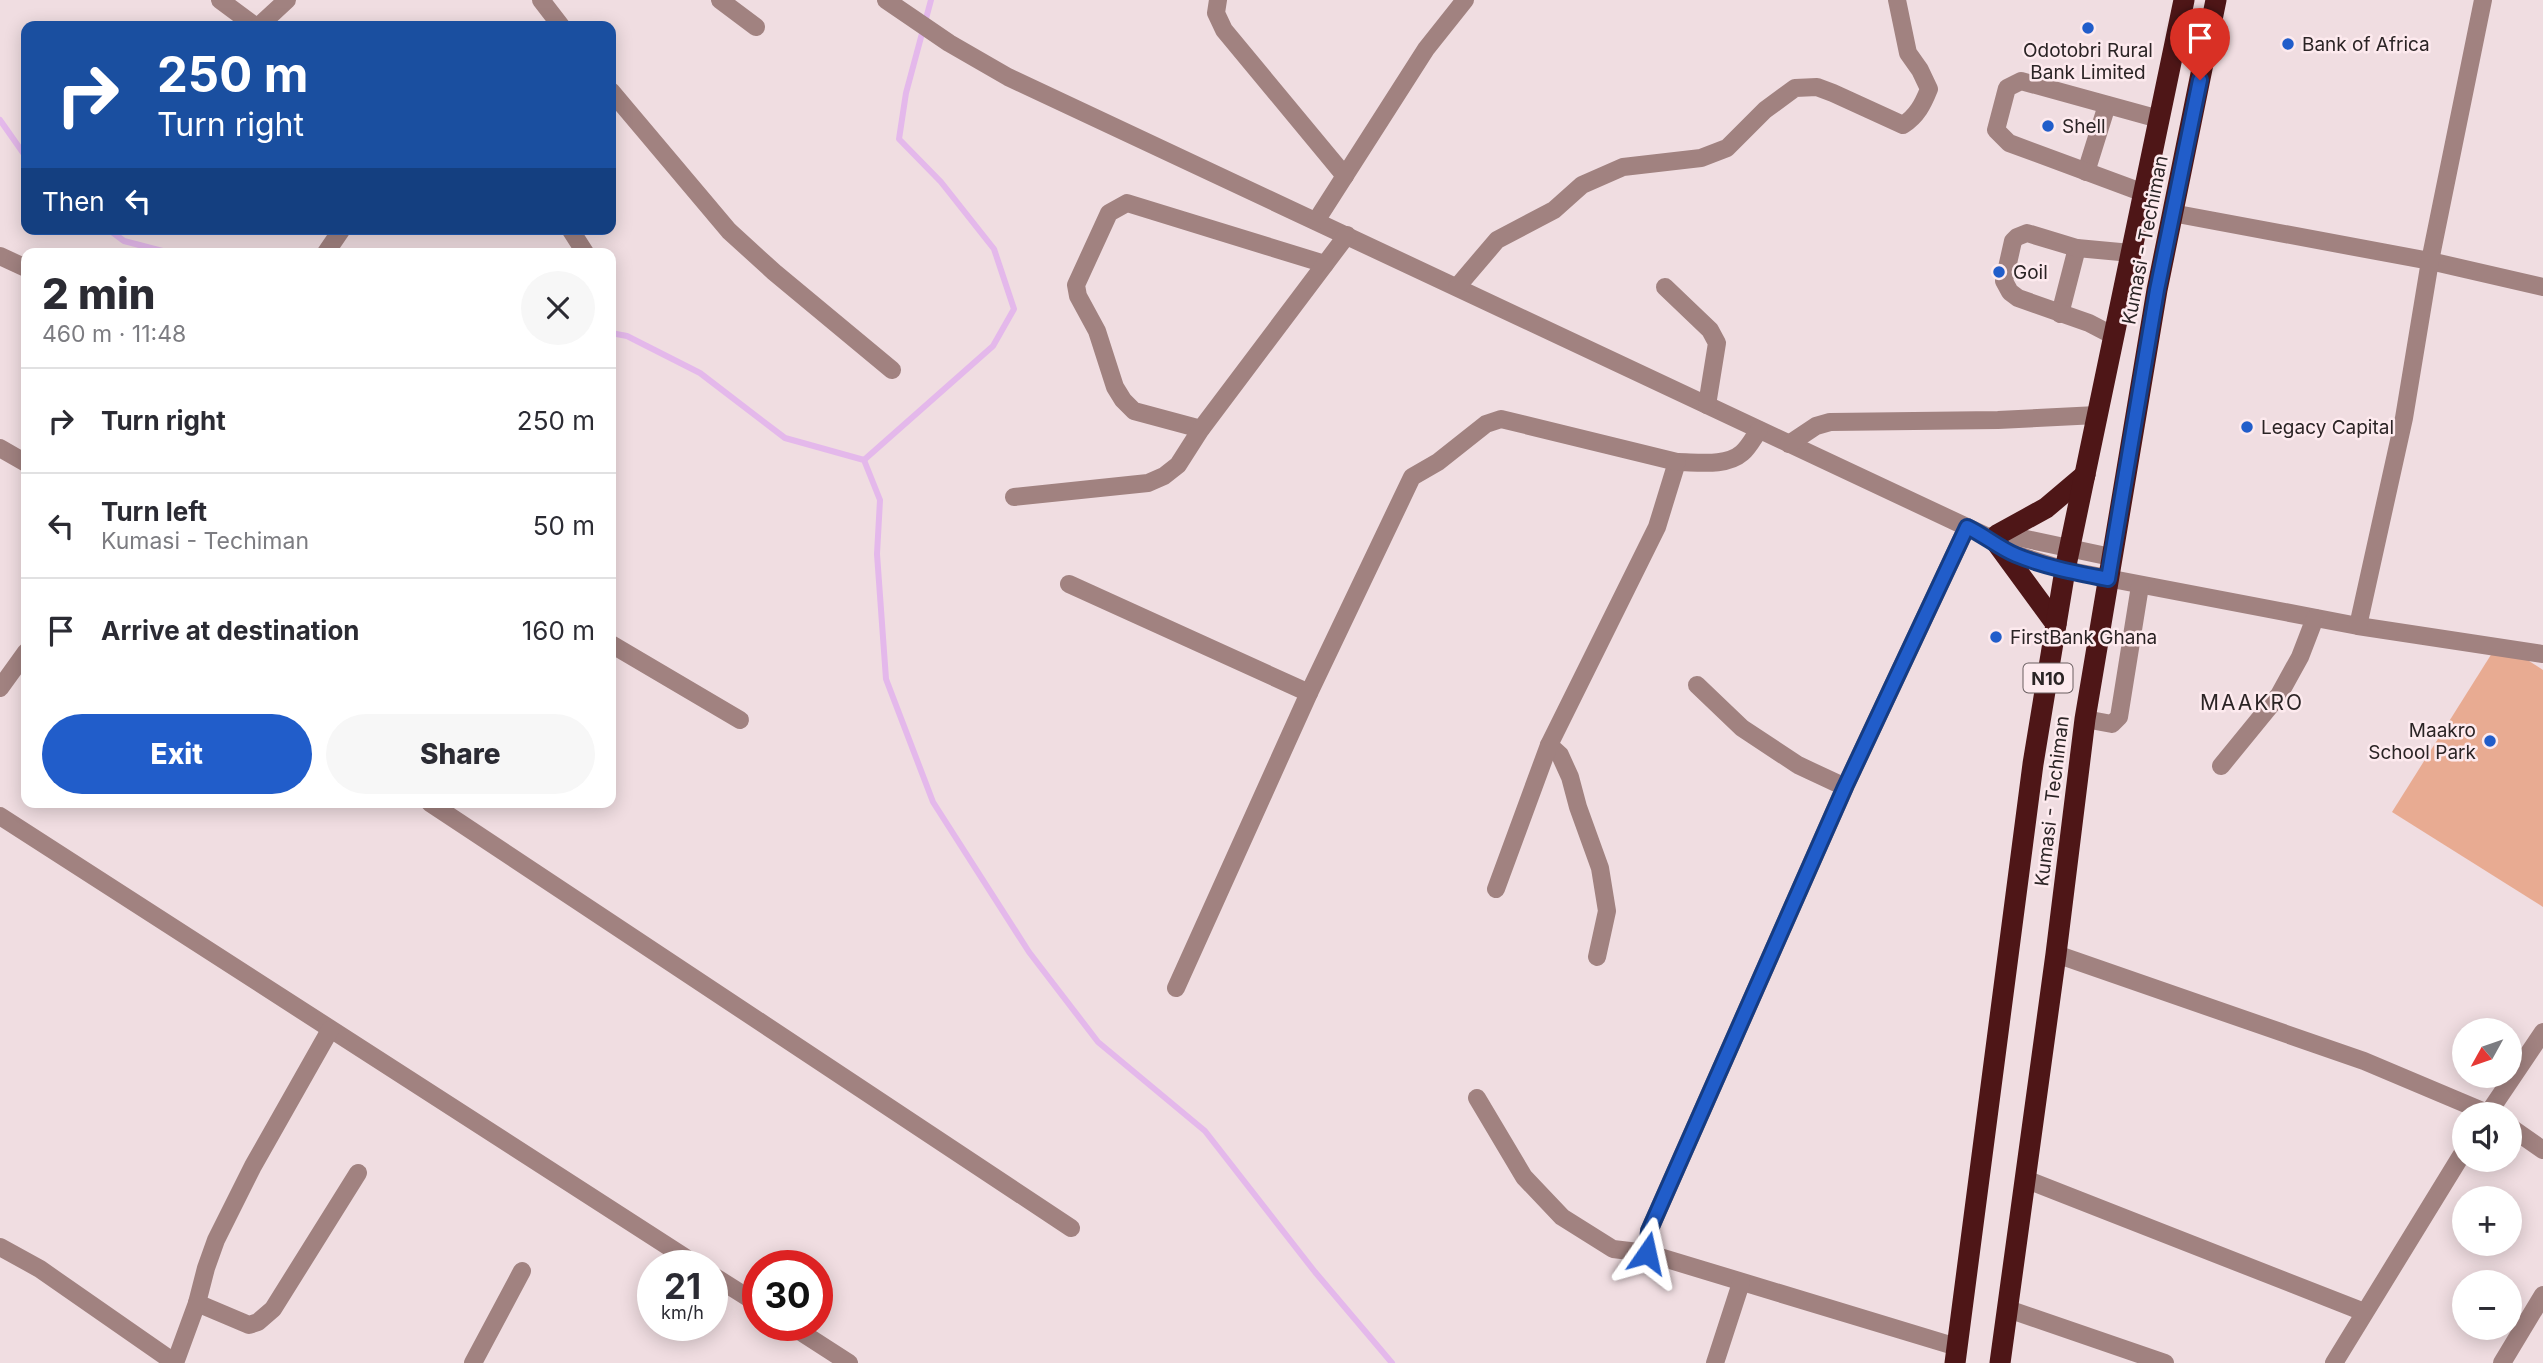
<!DOCTYPE html>
<html lang="en">
<head>
<meta charset="utf-8">
<style>
  :root { --surface:#fff; --page:#f7f7f7; --text:#2b2b33; --muted:#7c7c81; --line:#e1e1e2; --accent:#215dca }
  body { margin:0; font-family:Inter,sans-serif; background:var(--page); color:var(--text); height:100vh; display:flex; flex-direction:column; font-size:26px; white-space:nowrap }
  * { box-sizing:border-box; margin:0 }
  p { font-size:23px; color:var(--muted) }
  .icon { flex:none; width:38px; height:38px; fill:none; stroke:currentColor; stroke-width:2; stroke-linecap:round; stroke-linejoin:round }
  .map { position:relative; flex:1; overflow:hidden }
  .drawer { position:absolute; left:21px; top:248px; width:595px; height:560px; display:flex; flex-direction:column; background:var(--surface); border-radius:14px; box-shadow:0 4px 18px #0003 }
  .drawer>* { flex:none }
  .banner { position:absolute; left:21px; top:21px; width:595px; height:214px; border-radius:14px; box-shadow:0 4px 18px #0003; background:#1a4fa0; color:#fff; overflow:hidden }
  .needle { width:46px; rotate:230deg }
  .fabs { position:absolute; left:2452px; top:1018px; display:grid; gap:14px }
  .fabs a { display:grid; place-items:center; width:70px; height:70px; border-radius:50%; background:var(--surface); box-shadow:0 4px 18px #0003; font-size:35px }
  .speed { position:absolute; left:637px; top:1250px; display:flex; gap:14px; font-size:35px; font-weight:700; text-align:center }
  .speed>* { display:grid; place-content:center; width:91px; height:91px; border-radius:50%; background:var(--surface); box-shadow:0 4px 18px #0003; line-height:1 }
  .speed small { font-size:18px; font-weight:400 }
  .speed .limit { border:10px solid #d22; background:#fff; color:#111 }
  .pin { position:absolute; display:grid; place-items:center; width:60px; height:60px; color:#fff; margin:-72px -30px; border-radius:50% 50% 50% 0; rotate:-45deg; box-shadow:0 0 7px #0007 }
  .pin .icon { rotate:45deg }
  .me { position:absolute; width:77px; margin:-38px; rotate:11deg; stroke-linejoin:round; filter:drop-shadow(0 0 5px #0008) }
  .turn { display:flex; align-items:center; gap:24px; height:147px; padding:0 21px; font-size:32px }
  .turn .icon { width:91px; height:91px; stroke-width:2.5 }
  .turn b { display:block; font-size:49px; line-height:60px }
  .then { display:flex; align-items:center; height:66px; padding:0 21px; background:#0003; gap:14px; font-size:26px }
  .round { display:grid; place-items:center; flex:none; width:74px; height:74px; border-radius:37px; background:var(--page) }
  .overview { display:flex; align-items:center; justify-content:space-between; height:119px; padding:0 21px }
  h1 { font-size:42px; font-weight:800; line-height:52px }
  .button { display:flex; gap:14px; margin-top:auto; padding:14px 21px }
  .button a { flex:1; height:80px; border-radius:42px; background:var(--accent); color:#fff; font-size:28px; font-weight:800; line-height:80px; text-align:center }
  .button a+a { background:var(--page); color:var(--text) }
  ul { padding:0; list-style:none }
  li { display:flex; align-items:center; gap:21px; height:105px; padding:0 21px; border-top:2px solid var(--line) }
  li div { flex:1 }
  li b { display:block; font-size:26px }
  li em { font-style:normal }
  .map>svg:first-child { display:block }
  .green { fill:#e8ab92 }
  .lines { fill:none; stroke-linecap:round; stroke-linejoin:round }
  .stream { stroke:#e4b8eb; stroke-width:6 }
  .minor { stroke:#a18280; stroke-width:18 }
  .highway { stroke:#4e1617; stroke-width:21 }
  .route-casing { stroke:#153c83; stroke-width:18 }
  .route { stroke:#215dca; stroke-width:12 }
  .poi-dot { fill:#215dca; stroke:#fdeaee; stroke-width:2.5 }
  .labels { text-anchor:middle; dominant-baseline:central; stroke-width:5; stroke-linejoin:round; paint-order:stroke }
  .shield { fill:#fdeaee; stroke:#6a5f61; stroke-width:2 }
  .shield-label { font-size:18px; font-weight:bold; fill:#2b2425 }
  .poi-label { font-size:19px; fill:#2b2425; stroke:#fdeaee; text-anchor:start }
  .street-label { font-size:19px; fill:#2b2425; stroke:#fdeaee }
  .neighbourhood-label { font-size:21px; letter-spacing:2px; fill:#2b2425; stroke:#fdeaee }
</style>
</head>
<body>
<div class="map">
<svg width="2543" height="1363" viewBox="0 0 2543 1363">
  <rect width="100%" height="100%" fill="#f0dde1"/>
  <!-- green -->
  <polygon class="green" points="2499,642 2543,670 2543,907 2392,812"/>
  <g class="lines">
    <!-- stream -->
    <g class="stream">
      <polyline points="0,120 26,157"/>
      <polyline points="108,229 124,241 174,254"/>
      <polyline points="611,333 627,336 700,373 785,438 864,460 880,500 877,554 886,679 933,802 1029,952 1098,1042 1205,1131 1315,1272 1392,1363"/>
      <polyline points="864,460 993,346 1014,309 994,249 941,182 899,139 906,93 931,0"/>
    </g>
    <!-- minor -->
    <g class="minor">
      <polyline points="220,0 255,26"/>
      <polyline points="541,0 561,26"/>
      <polyline points="720,0 756,27"/>
      <polyline points="886,0 949,43 1008,77 1986,536 2014,554 2065,570 2358,626 2543,654"/>
      <polyline points="1218,0 1216,13 1224,30 1345,176"/>
      <polyline points="259,26 287,0"/>
      <polyline points="611,91 729,231 774,272 892,370"/>
      <polyline points="2086,172 2107,105"/>
      <polyline points="2144,193 2009,143 1996,130 2007,88 2021,81 2159,119"/>
      <polyline points="2172,213 2430,261 2543,287"/>
      <polyline points="1316,221 1426,49 1465,0"/>
      <polyline points="570,229 586,254"/>
      <polyline points="325,254 342,229"/>
      <polyline points="0,256 26,268"/>
      <path d="M1457 287 1497 240 1554 210 1582 185 1623 167 1701 158 1727 148 1765 110 1795 88 1817 87 1833 93 1903 125C1917 116 1923 104 1929 89L1920 70 1908 53 1897 0"/>
      <polyline points="1665,287 1710,330 1717,343 1707,405"/>
      <polyline points="2060,314 2077,248"/>
      <polyline points="2114,336 2089,323 2018,298 2010,292 2004,281 2013,241 2017,237 2027,233 2077,248 2131,253"/>
      <polyline points="1201,429 1134,411 1123,400 1115,387 1097,331 1078,296 1076,285 1109,213 1127,203 1325,264"/>
      <polyline points="1789,444 1816,426 1830,422 1998,420 2097,415"/>
      <polyline points="0,448 26,463"/>
      <polyline points="1014,497 1148,483 1164,476 1178,465 1201,429 1347,235"/>
      <polyline points="1993,536 2017,537 2111,557"/>
      <polyline points="1069,584 1309,693"/>
      <polyline points="2358,626 2404,418 2430,261 2483,0"/>
      <polyline points="611,644 740,720"/>
      <polyline points="1697,685 1742,728 1798,765 1845,787"/>
      <polyline points="0,688 26,652"/>
      <polyline points="2085,719 2112,724 2119,717 2140,586"/>
      <polyline points="1549,745 1560,755 1570,777 1578,807 1600,868 1607,911 1597,957"/>
      <polyline points="2221,766 2279,695 2300,657 2315,618"/>
      <polyline points="430,803 1071,1228"/>
      <polyline points="0,816 697,1265"/>
      <path d="M1496 889 1549 745 1657 527 1677 462C1697 462 1726 467 1742 453 1749 447 1754 437 1759 430"/>
      <polyline points="2056,954 2364,1061 2492,1115"/>
      <polyline points="1176,988 1309,693 1412,477 1438,462 1486,424 1501,419 1677,462"/>
      <polyline points="1477,1098 1524,1177 1562,1217 1613,1249 1647,1253"/>
      <polyline points="2487,1115 2543,1032"/>
      <polyline points="2510,1127 2543,1150"/>
      <polyline points="2025,1179 2364,1312"/>
      <polyline points="0,1247 40,1269 175,1363"/>
      <polyline points="712,1275 758,1304"/>
      <polyline points="197,1303 249,1325 258,1322 273,1309 358,1173"/>
      <polyline points="2008,1309 2165,1363"/>
      <polyline points="790,1325 849,1363"/>
      <polyline points="1957,1347 1647,1253 1649,1231 1845,787 1967,527"/>
      <polyline points="175,1363 197,1303 206,1268 216,1240 253,1166 330,1030"/>
      <polyline points="473,1363 522,1271"/>
      <polyline points="1715,1363 1741,1283"/>
      <polyline points="2334,1363 2464,1151"/>
      <polyline points="2502,1363 2543,1295"/>
    </g>
    <!-- highway -->
    <g class="highway">
      <polyline points="1997,535 2046,508 2085,475"/>
      <polyline points="1996,542 2056,624"/>
      <polyline points="1955,1363 2033,764 2065,570 2184,0"/>
      <polyline points="2000,1363 2056,954 2085,719 2157,290 2216,0"/>
    </g>
  </g>
  <g class="lines">
    <defs>
      <path id="route" d="M1647 1253 1649 1231 1845 787 1967 527C1984 535 1999 548 2016 555 2045 567 2077 573 2108 579L2157 290 2200 80"/>
    </defs>
    <!-- route casing -->
    <use href="#route" class="route-casing"/>
    <!-- route -->
    <use href="#route" class="route"/>
  </g>
  <!-- markers -->
  <g class="poi-dot">
    <circle cx="2088" cy="28" r="7"/>
    <circle cx="2288" cy="44" r="7"/>
    <circle cx="2048" cy="126" r="7"/>
    <circle cx="1999" cy="272" r="7"/>
    <circle cx="2247" cy="427" r="7"/>
    <circle cx="1996" cy="637" r="7"/>
    <circle cx="2490" cy="741" r="7"/>
  </g>
  <g class="labels">
    <!-- shield labels -->
    <rect class="shield" x="2023.5" y="663.5" width="49" height="29" rx="5"/>
    <g class="shield-label">
      <text x="2048" y="678">N10</text>
    </g>
    <!-- poi labels -->
    <g class="poi-label">
      <text x="2302" y="44">Bank of Africa</text>
      <text x="2088" y="50" text-anchor="middle">Odotobri Rural<tspan x="2088" dy="22">Bank Limited</tspan></text>
      <text x="2062" y="126">Shell</text>
      <text x="2013" y="272">Goil</text>
      <text x="2261" y="427">Legacy Capital</text>
      <text x="2010" y="637">FirstBank Ghana</text>
      <text x="2476" y="730" text-anchor="end">Maakro<tspan x="2476" dy="22">School Park</tspan></text>
    </g>
    <!-- street labels -->
    <g class="street-label">
      <text transform="translate(2145 240) rotate(-79)">Kumasi - Techiman</text>
      <text transform="translate(2052 801) rotate(-83)">Kumasi - Techiman</text>
    </g>
    <!-- neighbourhood labels -->
    <g class="neighbourhood-label">
      <text x="2252" y="702">MAAKRO</text>
    </g>
  </g>
</svg>
<div class="fabs">
<a><svg class="needle" viewBox="-14 -14 28 28"><path d="M0-13l5 13h-10z" fill="#e53935"/><path d="M0 13l5-13h-10z" fill="#7c7c81"/></svg></a>
<a><svg class="icon" aria-label="sound" viewBox="0 0 24 24"><path d="M4 9h4l5-4v14l-5-4H4zM17 9q2 3 0 6"/></svg></a>
<a>+</a>
<a>−</a>
</div>
<div class="speed"><div>21<small>km/h</small></div><div class="limit">30</div></div>
<div class="pin" style="left:2200px;top:80px;background:#d93025"><svg class="icon" aria-label="arrive" viewBox="0 0 24 24"><path d="M6 21V4h12l-3 4 3 4H6"/></svg></div>
<svg class="me" style="left:1647px;top:1253px" viewBox="-20 -20 40 40"><path d="M0-17L14 15 0 8-14 15z" fill="#215dca" stroke="#fff" stroke-width="4"/></svg>
<div class="banner">
<div class="turn"><svg class="icon" aria-label="right" viewBox="0 0 24 24"><path d="M7 20v-9h11M14 6l5 5-5 5"/></svg><div><b>250 m</b>Turn right</div></div>
<div class="then">Then<svg class="icon" aria-label="left" viewBox="0 0 24 24"><path d="M17 20v-9H6M10 6l-5 5 5 5"/></svg></div>
</div>
<section class="drawer">
<div class="overview"><div><h1>2 min</h1><p>460 m · 11:48</p></div><a class="round"><svg class="icon" aria-label="close" viewBox="0 0 24 24"><path d="M6 6l12 12M18 6L6 18"/></svg></a></div>
<ul>
<li><svg class="icon" aria-label="right" viewBox="0 0 24 24"><path d="M7 20v-9h11M14 6l5 5-5 5"/></svg><div><b>Turn right</b></div><em>250 m</em></li>
<li><svg class="icon" aria-label="left" viewBox="0 0 24 24"><path d="M17 20v-9H6M10 6l-5 5 5 5"/></svg><div><b>Turn left</b><p>Kumasi - Techiman</p></div><em>50 m</em></li>
<li><svg class="icon" aria-label="arrive" viewBox="0 0 24 24"><path d="M6 21V4h12l-3 4 3 4H6"/></svg><div><b>Arrive at destination</b></div><em>160 m</em></li>
</ul>
<div class="button"><a>Exit</a><a>Share</a></div>
</section>
</div>
</body>
</html>
